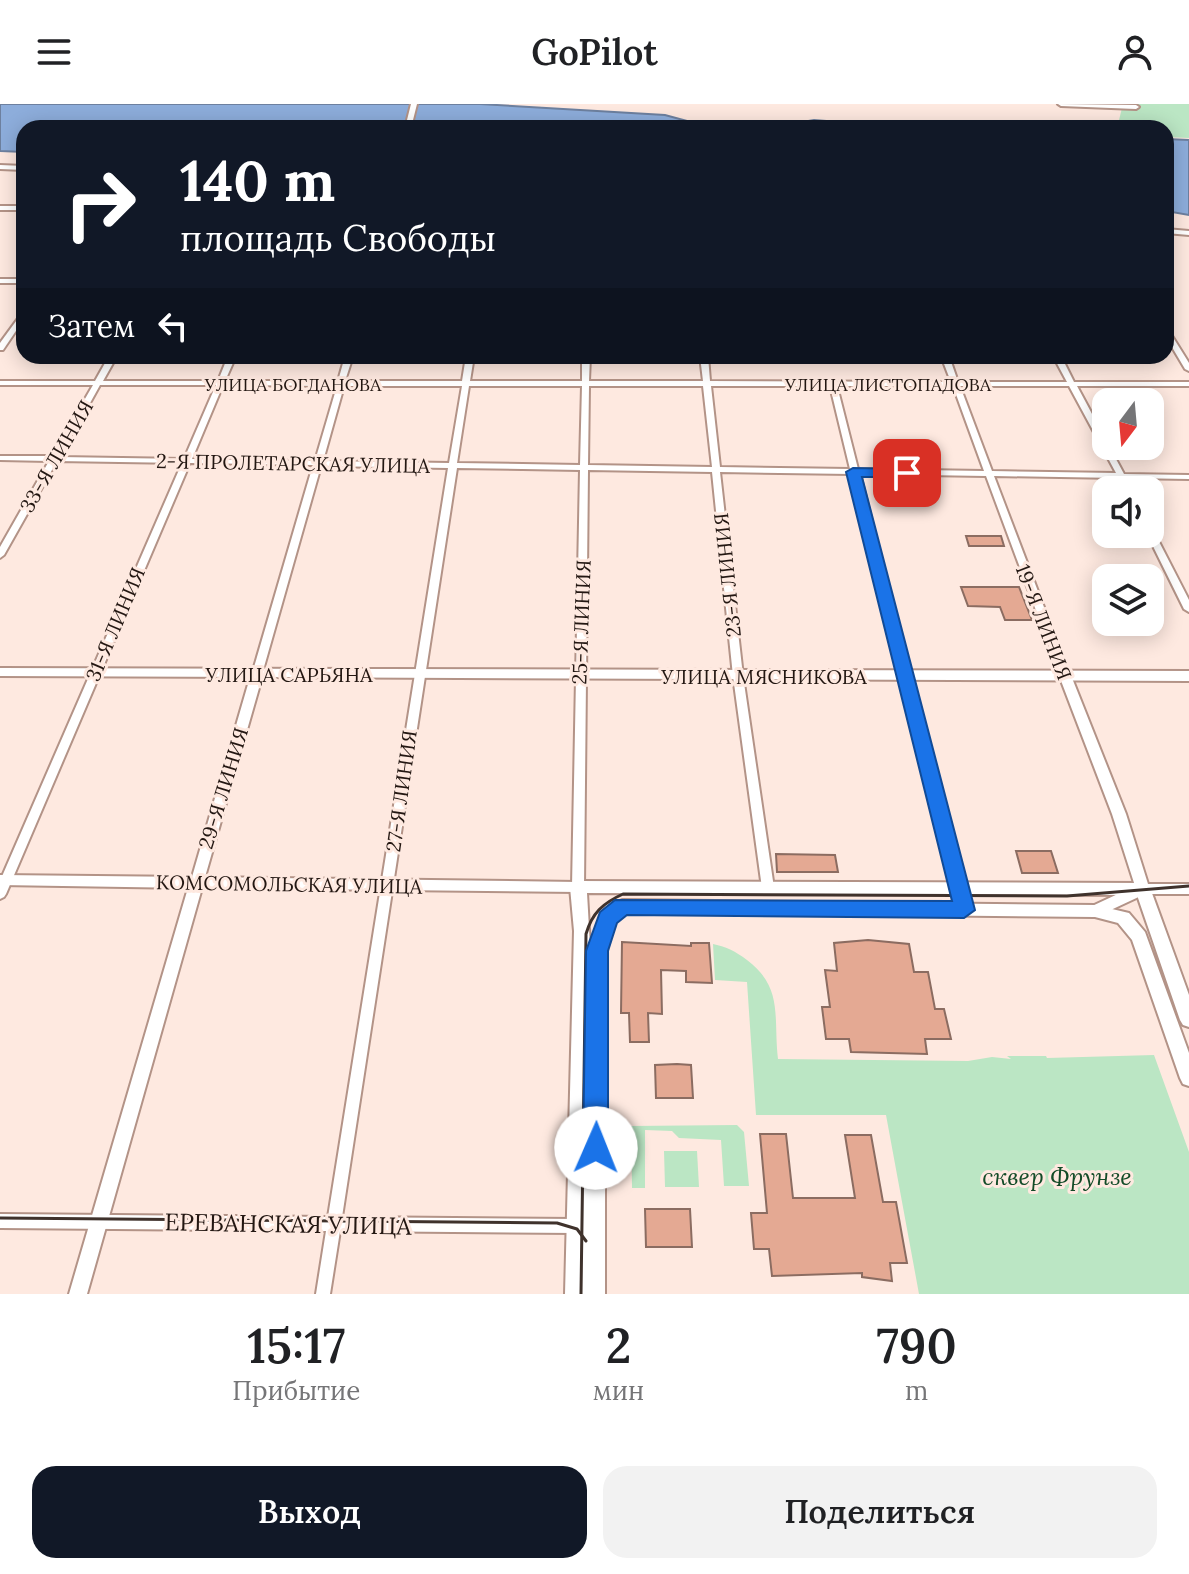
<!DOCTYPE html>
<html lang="ru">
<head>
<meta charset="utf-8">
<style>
  :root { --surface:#fff; --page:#f2f2f2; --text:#202124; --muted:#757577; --accent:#111827 }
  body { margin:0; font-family:Lora,serif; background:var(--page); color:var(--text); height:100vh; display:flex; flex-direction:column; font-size:30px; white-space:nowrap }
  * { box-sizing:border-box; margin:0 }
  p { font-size:26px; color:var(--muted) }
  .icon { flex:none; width:44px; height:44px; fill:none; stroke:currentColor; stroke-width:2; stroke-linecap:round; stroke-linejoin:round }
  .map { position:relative; height:1190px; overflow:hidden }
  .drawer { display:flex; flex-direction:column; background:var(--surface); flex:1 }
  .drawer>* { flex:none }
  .guide { position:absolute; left:16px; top:16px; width:1158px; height:244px; border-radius:24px; box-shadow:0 4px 20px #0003; background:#111827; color:#fff; overflow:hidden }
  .needle { width:52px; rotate:196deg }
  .tools { position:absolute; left:1092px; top:284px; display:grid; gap:16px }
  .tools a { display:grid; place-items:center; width:72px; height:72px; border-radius:16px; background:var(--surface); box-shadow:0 4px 20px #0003; font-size:40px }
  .pin { position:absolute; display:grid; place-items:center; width:68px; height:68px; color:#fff; margin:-34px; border-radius:16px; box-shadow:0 4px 12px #0006 }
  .me { position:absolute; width:88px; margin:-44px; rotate:1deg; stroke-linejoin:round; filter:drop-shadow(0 0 6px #0008) }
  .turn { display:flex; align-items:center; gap:28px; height:168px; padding:0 32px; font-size:36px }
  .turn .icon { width:104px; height:104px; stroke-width:2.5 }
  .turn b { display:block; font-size:56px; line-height:68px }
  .then { display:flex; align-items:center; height:76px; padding:0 32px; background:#0003; gap:16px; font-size:30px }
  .eta { display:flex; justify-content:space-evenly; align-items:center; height:136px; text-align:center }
  .eta b { font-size:48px; font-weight:600; line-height:56px }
  .primary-button { display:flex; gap:16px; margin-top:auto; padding:16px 32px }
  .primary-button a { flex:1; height:92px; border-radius:24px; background:var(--accent); color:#fff; font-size:32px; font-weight:600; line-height:92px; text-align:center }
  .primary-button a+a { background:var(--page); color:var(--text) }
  header { display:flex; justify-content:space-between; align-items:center; height:104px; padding:0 32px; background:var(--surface); font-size:36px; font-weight:600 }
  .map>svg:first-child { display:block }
  .green { fill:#bbe6c4 }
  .water { fill:#8daddb; stroke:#6d809f; stroke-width:2 }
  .building { fill:#e4a993; stroke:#8b6c61; stroke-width:2 }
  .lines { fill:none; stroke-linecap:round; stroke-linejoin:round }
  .minor-casing { stroke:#b39387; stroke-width:4 }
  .tertiary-casing { stroke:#b39387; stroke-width:4 }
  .secondary-casing { stroke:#b39387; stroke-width:4 }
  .minor { fill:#fff; fill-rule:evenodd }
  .tertiary { fill:#fff; fill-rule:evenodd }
  .secondary { fill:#fff; fill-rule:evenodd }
  .tram { stroke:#3f322c; stroke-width:3 }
  .route { fill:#1a73e8; stroke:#114b97; stroke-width:2 }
  .labels { text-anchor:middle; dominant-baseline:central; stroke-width:6; stroke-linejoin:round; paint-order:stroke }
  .far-street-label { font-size:18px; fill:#231712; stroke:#fee9e0 }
  .street-label { font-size:20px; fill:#231712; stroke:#fee9e0 }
  .near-park-label { font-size:24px; font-style:italic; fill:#124b27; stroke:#fee9e0 }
  .near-street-label { font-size:24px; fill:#231712; stroke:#fee9e0 }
</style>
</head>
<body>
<header><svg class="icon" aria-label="menu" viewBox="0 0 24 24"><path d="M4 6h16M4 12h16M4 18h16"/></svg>GoPilot<svg class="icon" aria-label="person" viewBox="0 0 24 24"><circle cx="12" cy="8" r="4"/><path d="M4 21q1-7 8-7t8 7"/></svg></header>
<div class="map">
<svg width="1189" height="1190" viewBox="0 0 1189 1190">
  <rect width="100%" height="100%" fill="#fee9e0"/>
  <!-- green -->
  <g class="green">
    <polygon points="1123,0 1189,0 1189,34 1166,33 1166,24 1117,24"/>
    <path d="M713 840C727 843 735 847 747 856 784 884 773 913 778 955L968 957 992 953 1011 955 1007 952H1046L1047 954 1154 951 1189 1048V1190H919L886 1011H756L747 878 715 876Z"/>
    <polygon points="737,1021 744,1028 749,1082 724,1082 721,1036 679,1034 672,1027 645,1026 645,1084 632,1084 631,1022"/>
    <polygon points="664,1047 697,1047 699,1083 665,1083"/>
  </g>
  <!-- water -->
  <g class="water">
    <polygon points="0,0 480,0 665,11 687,17 785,21 814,16 914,24 24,24 24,48 0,47"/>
    <polygon points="1166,35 1189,36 1189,111 1166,107"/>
  </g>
  <!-- building -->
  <g class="building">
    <polygon points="966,432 1001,432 1004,442 969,442"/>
    <polygon points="961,483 1019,483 1032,516 1005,516 1000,503 968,502"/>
    <polygon points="1016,747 1051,747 1058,769 1022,769"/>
    <polygon points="776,750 835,751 838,768 777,768"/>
    <polygon points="868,836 909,840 914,868 928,868 935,905 944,905 951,935 925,935 927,950 851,948 849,935 826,935 822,903 830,903 825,866 837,867 834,839"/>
    <polygon points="622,838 691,842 691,839 709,839 712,879 686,878 686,867 661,866 662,910 648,909 649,938 630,938 629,909 621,909"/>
    <polygon points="677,960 691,961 693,994 656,994 655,961"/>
    <polygon points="760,1030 786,1030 793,1094 855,1094 845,1031 871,1031 883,1098 896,1098 907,1159 890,1159 892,1177 862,1173 862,1169 772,1172 769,1145 754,1145 751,1109 767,1109"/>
    <polygon points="645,1105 690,1105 692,1143 646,1143"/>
  </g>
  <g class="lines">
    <defs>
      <g id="minor">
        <polygon points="411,0 417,0 411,24 405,24"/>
        <polygon points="1058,0 1136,1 1139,3 1136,5 1061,2"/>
        <polygon points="0,61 24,62 24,66 0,65"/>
        <rect x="0" y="102" width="24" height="4"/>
        <polygon points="1166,125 1189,127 1189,131 1166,129"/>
        <rect x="0" y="175" width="24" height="4"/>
        <polygon points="24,208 24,215 3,246 0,246 0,239 22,209"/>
        <polygon points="1166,225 1169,227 1189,259 1189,267 1185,265 1166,233"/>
        <path d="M109 252H117L103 277H218L228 252H236L225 277H338L345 252H353L345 277H462L466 252H474L470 277H582V252H590L589 277H703L700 252H708L710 277 951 278 941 252H949L958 278H1067L1053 252H1061L1074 278H1189V282H1077L1106 336V342H1109L1124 370 1189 371V375L1127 374 1133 386H1125L1119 374 994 372 1071 574 1066 577 1061 574 986 372 860 370 970 806 968 809 964 811 960 809 958 806 851 370 720 368 743 572 774 784 772 787 768 788 764 787 762 784 733 572 712 368 588 366 584 783 582 786 578 787 574 786 572 783 580 366 457 364 342 1113 576 1115 581 1117 583 1122 581 1127 576 1129 340 1127 330 1190H316L326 1127 0 1124V1110L328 1113 448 364 321 362 262 570 257 573 252 570 313 361 190 359 6 790 4 793 0 795V777L182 359 57 357 4 451 0 454V443L49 357 0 356V352H52L93 281H0V277H95ZM100 281H216L184 355 60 353ZM223 281 337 282 315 357 192 355ZM344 282H462L449 359 323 357ZM469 282H582L580 361 457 359ZM589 282H703L712 363 588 361ZM711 282H830L850 365 720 363ZM837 282H953L984 367 858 365ZM960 282H1069L1116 369 992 367Z"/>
        <polygon points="1150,425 1154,428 1189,496 1189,508 1184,505 1147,430 1150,430"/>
      </g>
      <g id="tertiary">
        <polygon points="257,566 263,570 205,773 578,778 583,779 585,783 583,787 578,788 202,784 87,1190 69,1190 188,784 0,781 0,771 192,773 251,570"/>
        <polygon points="1066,570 1072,574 1126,710 1148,780 1189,780 1189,790 1145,790 1100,811 1095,813 1090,811 1088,807 1090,803 1135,782 1112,710 1060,574"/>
      </g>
      <g id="secondary">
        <polygon points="0,564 1189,567 1189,577 0,572"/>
        <path d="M578 777 1143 779 1149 781 1189 891V923L1183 921 1180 916 1137 791 587 789 590 842C597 822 601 804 622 796L1095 801 1129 809 1145 828 1189 949V982L1183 980 1180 974 1132 836 1118 819 1095 813 626 808 615 818 605 847V1190H565L574 827 570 783 572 779Z"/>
      </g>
    </defs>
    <!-- minor casing -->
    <use href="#minor" class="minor-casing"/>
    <!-- tertiary casing -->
    <use href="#tertiary" class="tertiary-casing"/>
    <!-- secondary casing -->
    <use href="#secondary" class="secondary-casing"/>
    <!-- minor -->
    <use href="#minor" class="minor"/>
    <!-- tertiary -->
    <use href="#tertiary" class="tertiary"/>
    <!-- secondary -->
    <use href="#secondary" class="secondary"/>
    <!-- tram -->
    <g class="tram">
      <polyline points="0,1114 557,1119 577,1125 586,1137"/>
      <path d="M581 1190 586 830C592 809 603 799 623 790L1067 792 1189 782"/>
    </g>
  </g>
  <!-- route -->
  <polygon class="route" points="853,364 907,365 915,369 907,373 862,373 975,806 964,814 627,811 617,819 608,847 608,1044 605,1052 596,1055 587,1052 583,1044 586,847 600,808 615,796 952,797 846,368"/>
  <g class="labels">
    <!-- far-street labels -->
    <g class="far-street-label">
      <text x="293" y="280">УЛИЦА БОГДАНОВА</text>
      <text x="888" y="280">УЛИЦА ЛИСТОПАДОВА</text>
    </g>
    <!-- street labels -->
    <g class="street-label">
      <text transform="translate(56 352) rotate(-60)">33-Я ЛИНИЯ</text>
      <text transform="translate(293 359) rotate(1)">2-Я ПРОЛЕТАРСКАЯ УЛИЦА</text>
      <text transform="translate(727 471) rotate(-96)">23-Я ЛИНИЯ</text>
      <text transform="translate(581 518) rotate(-88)">25-Я ЛИНИЯ</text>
      <text transform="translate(1044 518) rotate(69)">19-Я ЛИНИЯ</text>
      <text transform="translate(115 520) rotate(-67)">31-Я ЛИНИЯ</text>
      <text x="289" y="570">УЛИЦА САРЬЯНА</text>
      <text x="764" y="572">УЛИЦА МЯСНИКОВА</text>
      <text transform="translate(223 684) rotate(-73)">29-Я ЛИНИЯ</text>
      <text transform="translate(401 687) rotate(-82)">27-Я ЛИНИЯ</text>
      <text transform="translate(289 780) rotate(1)">КОМСОМОЛЬСКАЯ УЛИЦА</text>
    </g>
    <!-- near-park labels -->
    <g class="near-park-label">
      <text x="1057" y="1072">сквер Фрунзе</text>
    </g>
    <!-- near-street labels -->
    <g class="near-street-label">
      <text transform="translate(288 1120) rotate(1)">ЕРЕВАНСКАЯ УЛИЦА</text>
    </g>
  </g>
</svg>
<div class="tools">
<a><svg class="needle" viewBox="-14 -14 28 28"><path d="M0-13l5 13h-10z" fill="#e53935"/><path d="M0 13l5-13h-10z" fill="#757577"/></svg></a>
<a><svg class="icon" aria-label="sound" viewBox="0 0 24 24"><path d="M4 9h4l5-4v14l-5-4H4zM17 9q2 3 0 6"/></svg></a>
<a><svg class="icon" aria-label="layers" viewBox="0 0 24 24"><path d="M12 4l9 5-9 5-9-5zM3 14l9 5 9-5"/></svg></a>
</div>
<div class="pin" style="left:907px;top:369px;background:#d93025"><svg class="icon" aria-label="arrive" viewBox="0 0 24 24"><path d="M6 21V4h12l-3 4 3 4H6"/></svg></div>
<svg class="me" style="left:596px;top:1044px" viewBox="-20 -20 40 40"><circle r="19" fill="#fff"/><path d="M0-13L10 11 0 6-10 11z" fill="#1a73e8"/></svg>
<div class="guide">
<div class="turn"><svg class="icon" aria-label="right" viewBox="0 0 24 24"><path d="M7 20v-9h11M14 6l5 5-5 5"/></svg><div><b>140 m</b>площадь Свободы</div></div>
<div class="then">Затем<svg class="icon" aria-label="left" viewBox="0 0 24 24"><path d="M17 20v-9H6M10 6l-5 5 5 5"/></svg></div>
</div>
</div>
<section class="drawer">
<div class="eta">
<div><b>15:17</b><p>Прибытие</p></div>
<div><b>2</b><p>мин</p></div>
<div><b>790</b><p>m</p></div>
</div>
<div class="primary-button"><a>Выход</a><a>Поделиться</a></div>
</section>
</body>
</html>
